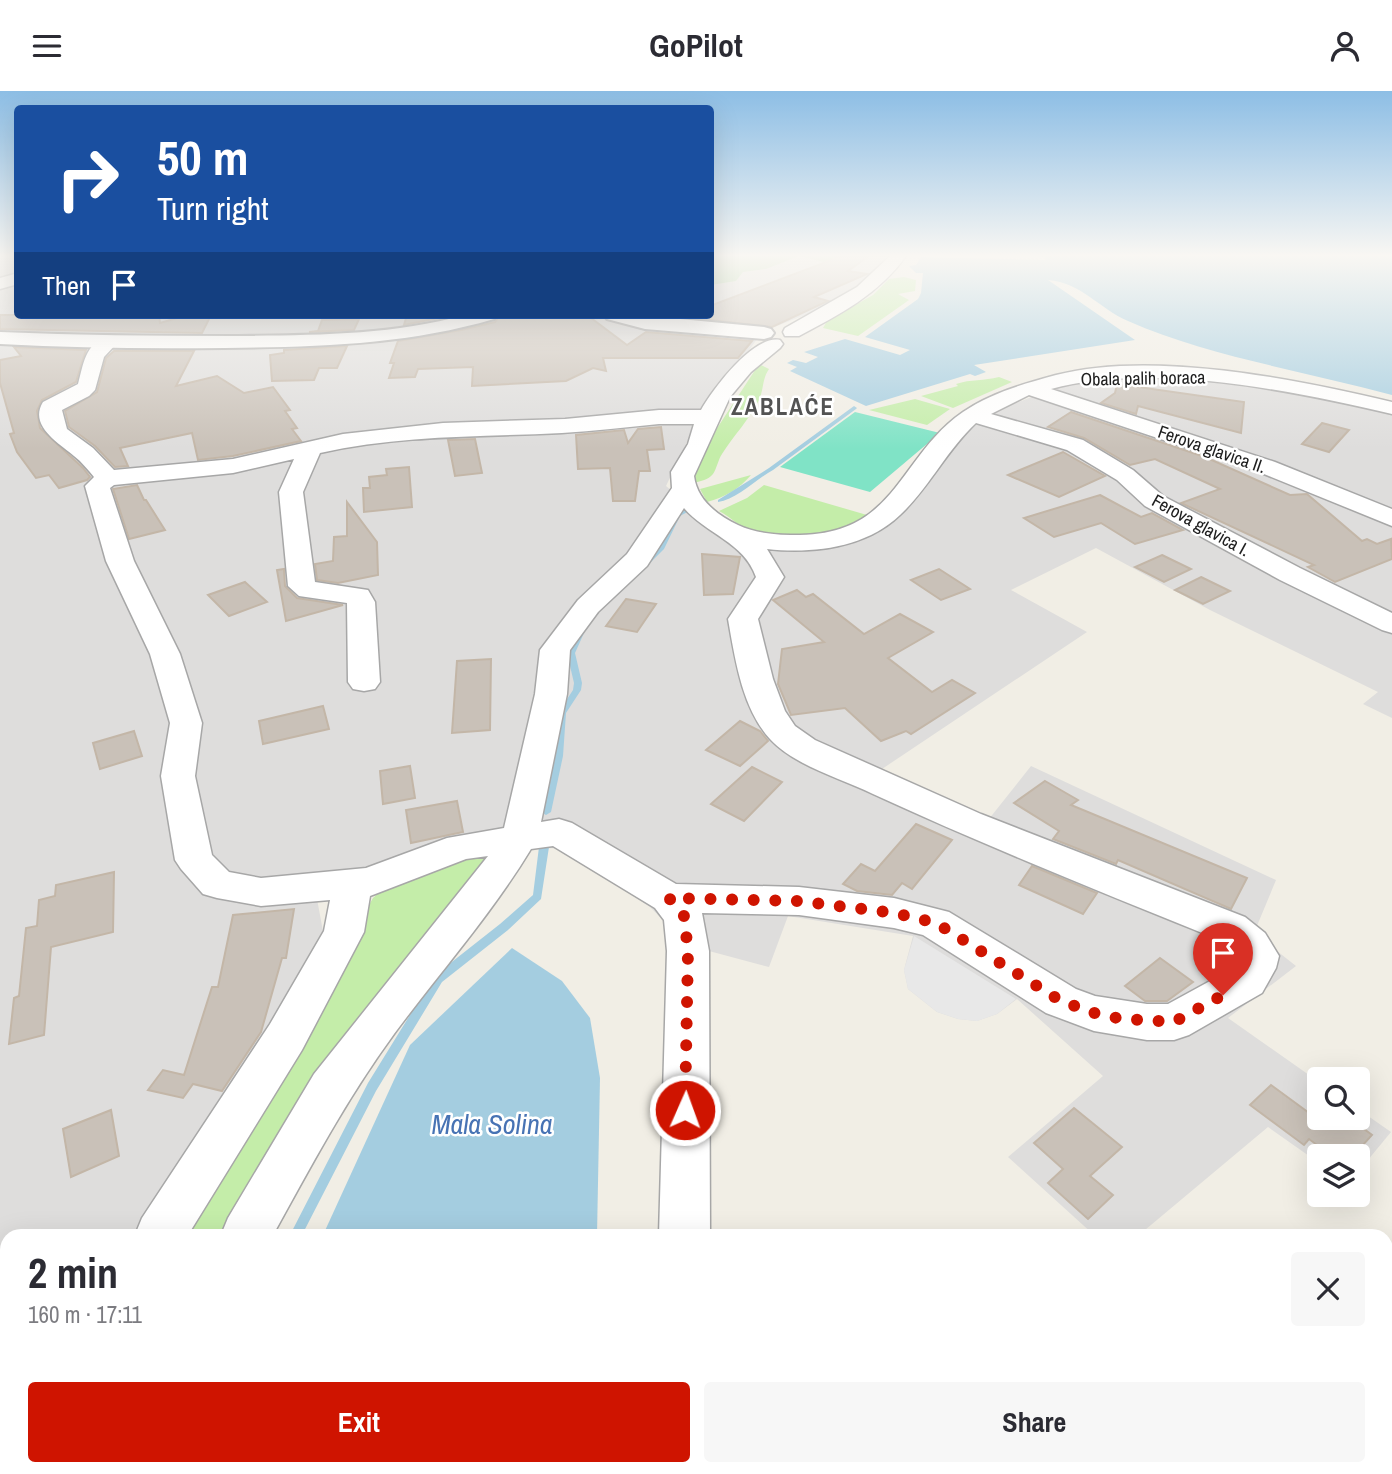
<!DOCTYPE html>
<html lang="en">
<head>
<meta charset="utf-8">
<style>
  :root { --surface:#fff; --page:#f7f7f7; --text:#2b2b33; --muted:#7c7c81; --accent:#cf1400 }
  body { margin:0; font-family:"Archivo Narrow",sans-serif; background:var(--page); color:var(--text); height:100vh; display:flex; flex-direction:column; font-size:26px; white-space:nowrap }
  * { box-sizing:border-box; margin:0 }
  p { font-size:23px; color:var(--muted) }
  .icon { flex:none; width:38px; height:38px; fill:none; stroke:currentColor; stroke-width:2; stroke-linecap:round; stroke-linejoin:round }
  .map { position:relative; flex:1; overflow:hidden }
  .drawer { position:absolute; left:0px; top:1138px; width:1393px; height:247px; display:flex; flex-direction:column; background:var(--surface); border-radius:21px 21px 0 0; box-shadow:0 7px 28px #0002 }
  .drawer>* { flex:none }
  .guide { position:absolute; left:14px; top:14px; width:700px; height:214px; border-radius:7px; box-shadow:0 7px 28px #0002; background:#1a4fa0; color:#fff; overflow:hidden }
  .fabs { position:absolute; left:1307px; top:976px; display:grid; gap:14px }
  .fabs a { display:grid; place-items:center; width:63px; height:63px; border-radius:7px; background:var(--surface); box-shadow:0 7px 28px #0002; font-size:35px }
  .pin { position:absolute; display:grid; place-items:center; width:60px; height:60px; color:#fff; margin:-72px -30px; border-radius:50% 50% 50% 0; rotate:-45deg; box-shadow:0 0 7px #0007 }
  .pin .icon { rotate:45deg }
  .me { position:absolute; width:77px; margin:-38px; rotate:2deg; stroke-linejoin:round; filter:drop-shadow(0 0 5px #0008) }
  .turn { display:flex; align-items:center; gap:24px; height:147px; padding:0 28px; font-size:32px }
  .turn .icon { width:91px; height:91px; stroke-width:2.5 }
  .turn b { display:block; font-size:49px; line-height:60px }
  .then { display:flex; align-items:center; height:66px; padding:0 28px; background:#0003; gap:14px; font-size:26px }
  .round { display:grid; place-items:center; flex:none; width:74px; height:74px; border-radius:7px; background:var(--page) }
  .head { display:flex; align-items:center; justify-content:space-between; height:119px; padding:0 28px }
  h1 { font-size:42px; font-weight:700; line-height:52px }
  .primary-button { display:flex; gap:14px; margin-top:auto; padding:14px 28px }
  .primary-button a { flex:1; height:80px; border-radius:7px; background:var(--accent); color:#fff; font-size:28px; font-weight:700; line-height:80px; text-align:center }
  .primary-button a+a { background:var(--page); color:var(--text) }
  header { display:flex; justify-content:space-between; align-items:center; height:91px; padding:0 28px; background:var(--surface); font-size:32px; font-weight:700 }
  .map>svg:first-child { display:block }
  .residential { fill:#dedddc }
  .grass { fill:#c4eda9 }
  .forest { fill:#a4d298 }
  .pitch { fill:#80e3c6 }
  .parking { fill:#e8e8e8 }
  .water { fill:#a4cde0 }
  .lines { fill:none; stroke-linecap:round; stroke-linejoin:round }
  .stream { fill:#a4cde0; fill-rule:evenodd }
  .building { fill:#c9c1b8; stroke:#c3b6a7; stroke-width:2 }
  .minor-casing { stroke:#a7a7a7; stroke-width:3 }
  .tertiary-casing { stroke:#a7a7a7; stroke-width:4 }
  .minor { fill:#fff; fill-rule:evenodd }
  .tertiary { fill:#fff; fill-rule:evenodd }
  .route { stroke:#cf1400; stroke-width:12; stroke-dasharray:0 21.6 }
  .labels { text-anchor:middle; dominant-baseline:central; stroke-width:5; stroke-linejoin:round; paint-order:stroke }
  .far-street-label { font-size:18px; fill:#202020; stroke:#fff }
  .far-district-label { font-size:23px; font-weight:bold; letter-spacing:2px; fill:#535353; stroke:#fff }
  .near-water-label { font-size:28px; font-style:italic; fill:#4773b4; stroke:#fff }
</style>
</head>
<body>
<header><svg class="icon" aria-label="menu" viewBox="0 0 24 24"><path d="M4 6h16M4 12h16M4 18h16"/></svg>GoPilot<svg class="icon" aria-label="person" viewBox="0 0 24 24"><circle cx="12" cy="8" r="4"/><path d="M4 21q1-7 8-7t8 7"/></svg></header>
<div class="map">
<svg width="1392" height="1383" viewBox="0 0 1392 1383">
  <rect width="100%" height="100%" fill="#f1eee5"/>
  <!-- residential -->
  <polygon class="residential" points="0,165 17,165 18,224 710,224 711,194 736,190 743,181 766,178 799,165 827,172 850,165 887,166 883,177 868,191 835,212 762,241 730,286 709,306 702,327 690,345 666,395 728,447 896,425 918,405 956,348 998,319 1058,296 1097,290 1166,286 1243,291 1392,320 1392,627 1363,613 1378,601 1210,519 1096,457 1011,499 1087,541 876,682 985,733 1031,675 1276,789 1254,842 1296,875 1228,927 1319,991 1320,1027 1358,1027 1358,1018 1391,1041 1358,1081 1358,1066 1320,1066 1319,1072 1268,1036 1139,1144 1094,1144 1008,1066 1103,985 1017,908 997,923 977,930 958,928 937,921 908,898 904,879 913,845 788,825 769,876 709,860 670,836 650,816 561,757 483,759 317,808 325,851 158,1123 140,1144 7,1144 7,1240 0,1243"/>
  <!-- grass -->
  <g class="grass">
    <polygon points="904,186 916,189 915,200 898,203 909,209 858,245 823,237 827,230 873,204 889,188"/>
    <path d="M759 273 769 278C762 288 764 298 759 309 749 329 734 344 722 363 718 369 717 377 713 383 708 389 701 390 694 392L693 374Z"/>
    <path d="M999 286 1012 291 953 317 921 305 958 295 956 293C971 288 984 290 999 286Z"/>
    <polygon points="915,308 950,318 927,334 869,319"/>
    <path d="M751 384C739 398 725 406 707 411L700 398Z"/>
    <path d="M764 394 867 424C831 446 787 454 747 438 736 433 729 425 719 420L747 407Z"/>
    <path d="M482 762 491 765 243 1108 224 1144H176L373 807C400 780 446 774 482 762Z"/>
    <polygon points="7,1283 7,1377 103,1377 99,1383 0,1383 0,1284"/>
  </g>
  <!-- forest -->
  <polygon class="forest" points="711,165 886,165 887,166 850,165 827,172 799,165 766,178 743,181 736,190 711,194"/>
  <!-- pitch -->
  <polygon class="pitch" points="855,321 940,342 870,401 780,376"/>
  <!-- parking -->
  <polygon class="parking" points="914,845 1016,908 997,923 977,930 958,928 937,921 908,898 904,879"/>
  <!-- water -->
  <g class="water">
    <path d="M1035 165H1392V304C1305 280 1210 266 1128 230 1098 217 1082 192 1048 189L1135 249 974 274 986 281 975 285 970 283 866 315 790 280 797 276 787 272 793 269 806 272 818 266 804 261 845 248 900 264 910 259 865 246 918 208 921 202 923 182H916L909 175 916 174 921 166 1046 169 1044 166Z"/>
    <polygon points="512,857 562,890 590,927 600,987 597,1144 323,1144 410,954"/>
    <polygon points="219,1377 617,1377 618,1383 213,1383"/>
  </g>
  <g class="lines">
    <!-- stream -->
    <g class="stream">
      <path d="M854 315 857 317 856 318 773 379C756 388 736 409 718 411V409L769 377Z"/>
      <polygon points="691,415 694,417 693,418 680,425 664,458 646,476 642,476 642,474 658,457 675,423"/>
      <polygon points="577,540 583,540 584,542 575,562 582,592 581,599 566,622 563,665 551,721 546,724 541,721 555,665 558,622 573,599 574,592 567,562"/>
      <polygon points="544,753 547,754 549,756 541,808 508,839 442,891 376,1000 302,1144 290,1144 368,992 434,885 500,833 533,804 539,756 541,754"/>
    </g>
  </g>
  <!-- building -->
  <g class="building">
    <polygon points="842,165 869,165 848,180 867,183 814,206 828,210 772,236 674,225 710,224 710,215"/>
    <polygon points="0,224 159,224 160,232 188,224 211,224 202,242 0,238"/>
    <polygon points="407,224 454,224 404,234"/>
    <polygon points="500,224 587,224 627,254 646,241 752,250 738,267 603,267 606,280 593,277 566,290 472,295 473,276 418,278 415,286 389,287 394,272 390,272 398,250 461,239 495,231"/>
    <polygon points="359,228 354,239 309,241 318,240 322,229"/>
    <polygon points="347,255 337,277 319,277 314,289 272,290 270,264 284,262 284,259"/>
    <polygon points="14,256 86,259 76,291 42,309 37,320 40,337 83,377 90,386 87,389 59,397 49,384 36,387 17,361 10,343 14,342 0,292 0,269 21,265"/>
    <polygon points="114,260 194,260 176,295 217,285 244,302 273,296 290,319 285,320 297,337 292,338 301,350 233,365 198,369 192,342 120,357 128,375 115,376 95,355 69,336 65,320 97,301 106,267"/>
    <polygon points="1117,293 1244,311 1241,342 1138,315 1136,323 1101,312 1115,302"/>
    <polygon points="1071,321 1205,366 1290,404 1307,403 1362,450 1367,448 1377,453 1391,448 1392,468 1335,491 1308,476 1314,474 1181,412 1220,398 1155,368 1130,374 1084,347 1048,336"/>
    <polygon points="1322,332 1349,339 1329,361 1302,353"/>
    <polygon points="661,336 664,358 647,359 650,380 639,380 635,410 613,410 610,377 578,378 576,344 624,339 628,352 638,338"/>
    <polygon points="475,348 482,382 455,385 448,349"/>
    <polygon points="1063,361 1105,385 1059,406 1008,384"/>
    <polygon points="409,376 412,416 364,421 363,397 370,397 369,386 387,384 386,378"/>
    <polygon points="137,394 144,409 146,409 165,439 129,448 113,398"/>
    <polygon points="1100,404 1141,426 1152,422 1183,439 1135,453 1101,432 1054,446 1024,427"/>
    <polygon points="347,411 377,451 378,484 338,492 317,489 315,473 333,470 334,446 347,445"/>
    <polygon points="702,463 740,466 733,503 704,504"/>
    <polygon points="1162,464 1191,478 1164,491 1135,476"/>
    <polygon points="284,478 285,495 297,507 343,514 286,530 277,479"/>
    <polygon points="939,478 970,498 941,509 911,489"/>
    <polygon points="1201,486 1230,500 1203,513 1175,499"/>
    <polygon points="245,491 267,511 229,525 208,504"/>
    <polygon points="797,499 806,506 813,503 864,543 900,523 933,541 888,567 932,601 952,589 975,602 911,643 906,640 881,650 845,617 791,624 778,593 782,558 824,551 773,509"/>
    <polygon points="626,508 656,513 637,541 606,535"/>
    <polygon points="491,568 490,639 452,642 457,570"/>
    <polygon points="323,615 329,638 263,653 259,630"/>
    <polygon points="740,630 760,640 768,650 740,675 706,659"/>
    <polygon points="134,640 142,665 100,678 93,652"/>
    <polygon points="410,675 415,707 383,713 380,680"/>
    <polygon points="752,676 782,691 744,730 711,713"/>
    <polygon points="1045,690 1078,709 1071,714 1247,787 1231,818 1118,769 1116,773 1053,748 1059,740 1014,712"/>
    <polygon points="457,710 463,741 411,752 406,719"/>
    <polygon points="916,733 952,749 912,798 902,792 892,804 857,800 843,793 861,773 875,780"/>
    <polygon points="1032,775 1097,802 1083,823 1019,794"/>
    <polygon points="114,781 113,841 51,856 44,944 9,953 14,907 19,905 26,837 37,835 39,809 55,805 56,794"/>
    <polygon points="294,818 286,867 282,867 261,941 222,1000 193,993 183,1007 148,999 163,979 184,984 212,896 218,896 233,824"/>
    <polygon points="1160,867 1193,891 1167,910 1145,910 1125,895"/>
    <polygon points="1271,994 1316,1027 1349,1027 1372,1044 1352,1066 1333,1066 1309,1048 1304,1054 1250,1014"/>
    <polygon points="1074,1017 1122,1056 1090,1085 1113,1104 1088,1128 1048,1092 1063,1078 1034,1052"/>
    <polygon points="111,1019 119,1065 71,1086 63,1038"/>
  </g>
  <g class="lines">
    <defs>
      <g id="minor">
        <path d="M890 165H906C879 203 839 224 799 245H785L783 241 785 237 857 196Z"/>
        <polygon points="18,182 18,193 0,198 0,187"/>
        <path d="M107 246 117 252 104 266 95 299 89 305 62 319 67 338 93 357 114 379 233 368 343 343 443 332 565 328 659 319H701C712 299 754 243 780 249L783 253 780 257 751 281 730 306 694 385C697 409 717 424 738 434 757 443 779 444 800 444 898 442 898 366 963 321 991 302 1023 293 1056 284 1152 259 1296 288 1392 311V323C1294 300 1150 270 1051 298L1275 371 1392 418V435L1259 381 1029 304 991 323 1083 349 1133 379 1163 405 1300 477 1392 522V542L1382 539 1280 489 1145 415 1117 389 1067 359 976 332C946 360 929 397 900 424 866 457 812 463 767 458L784 486 758 528 773 588 785 620 795 635 815 649 981 723 1245 826 1265 842 1279 865 1276 877 1262 902 1189 944 1174 949H1147L1094 940 1046 922 923 844 894 837 799 824 702 822 709 860 710 1144H659L667 860 664 829 655 817 553 755 531 758C491 824 440 881 394 943 347 1007 311 1075 273 1144H221L228 1127 314 983 488 765 466 768 370 805 364 841 302 959 188 1144H135L142 1127 270 933 324 840 330 809 261 815 217 807 203 803 181 778 175 769 161 685 170 632 150 563 106 470 85 395 94 386C88 379 82 371 74 365 60 353 28 335 43 311L78 293C83 275 85 252 107 246ZM659 333H694L688 353 671 381 672 397 627 463 578 509 540 559 535 603 504 737 447 747 366 777 261 787 229 781 212 764 195 685 202 632 180 563 134 470 110 397 114 394 233 382 294 368 279 401 288 495 299 505 347 512 348 591 353 598 364 600 375 598 380 591 375 511 368 499 315 491 303 401 320 362C399 344 481 346 562 342 594 340 627 336 659 333ZM684 417C706 443 744 451 756 486L728 528C735 568 742 617 770 648 795 675 840 687 873 703 986 755 1101 801 1217 848L1237 865 1232 878 1168 913H1147L1095 905 1076 898 949 821 894 807 799 796 676 793 572 732 559 728 541 731 567 603 570 559 598 521 647 475Z"/>
        <polygon points="7,1229 7,1285 0,1288 0,1232"/>
        <polygon points="89,1377 152,1377 149,1383 87,1383"/>
        <polygon points="705,1377 766,1377 768,1383 708,1383"/>
      </g>
      <g id="tertiary">
        <path d="M465 224H497L494 228C405 254 317 256 224 257 149 258 75 257 0 253V241C77 244 154 245 230 245 309 244 389 245 465 224Z"/>
        <polygon points="604,224 638,224 764,236 771,238 774,242 771,246 764,248 645,238 607,228"/>
      </g>
    </defs>
    <!-- minor casing -->
    <use href="#minor" class="minor-casing"/>
    <!-- tertiary casing -->
    <use href="#tertiary" class="tertiary-casing"/>
    <!-- minor -->
    <use href="#minor" class="minor"/>
    <!-- tertiary -->
    <use href="#tertiary" class="tertiary"/>
  </g>
  <!-- sky -->
  <linearGradient id="sky" x2="0" y2="1"><stop stop-color="#8dbee5"/><stop offset="0.46" stop-color="#f9f7f3"/><stop offset="1" stop-color="#f9f7f3" stop-opacity="0"/></linearGradient>
  <rect width="1392" height="358" fill="url(#sky)"/>
  <g class="lines">
    <!-- route -->
    <polyline class="route" points="685,1019 688,860 684,825 669,807 799,810 894,822 936,832 1061,910 1094,922 1122,928 1174,931 1223,904"/>
  </g>
  <g class="labels">
    <!-- far-street labels -->
    <g class="far-street-label">
      <text transform="translate(1143 287) rotate(-1)">Obala palih boraca</text>
      <text transform="translate(1212 358) rotate(19)">Ferova glavica II.</text>
      <text transform="translate(1201 434) rotate(29)">Ferova glavica I.</text>
    </g>
    <!-- far-district labels -->
    <g class="far-district-label">
      <text x="783" y="315">ZABLAĆE</text>
    </g>
    <!-- near-water labels -->
    <g class="near-water-label">
      <text x="492" y="1033">Mala Solina</text>
    </g>
  </g>
</svg>
<div class="fabs">
<a><svg class="icon" aria-label="search" viewBox="0 0 24 24"><circle cx="10" cy="10" r="6"/><path d="M15 15l6 6"/></svg></a>
<a><svg class="icon" aria-label="layers" viewBox="0 0 24 24"><path d="M12 4l9 5-9 5-9-5zM3 14l9 5 9-5"/></svg></a>
</div>
<div class="pin" style="left:1223px;top:904px;background:#d93025"><svg class="icon" aria-label="arrive" viewBox="0 0 24 24"><path d="M6 21V4h12l-3 4 3 4H6"/></svg></div>
<svg class="me" style="left:685px;top:1019px" viewBox="-20 -20 40 40"><circle r="17" fill="#cf1400" stroke="#fff" stroke-width="3"/><path d="M0-11L8 9 0 5-8 9z" fill="#fff"/></svg>
<div class="guide">
<div class="turn"><svg class="icon" aria-label="right" viewBox="0 0 24 24"><path d="M7 20v-9h11M14 6l5 5-5 5"/></svg><div><b>50 m</b>Turn right</div></div>
<div class="then">Then<svg class="icon" aria-label="arrive" viewBox="0 0 24 24"><path d="M6 21V4h12l-3 4 3 4H6"/></svg></div>
</div>
<section class="drawer">
<div class="head"><div><h1>2 min</h1><p>160 m · 17:11</p></div><a class="round"><svg class="icon" aria-label="close" viewBox="0 0 24 24"><path d="M6 6l12 12M18 6L6 18"/></svg></a></div>
<div class="primary-button"><a>Exit</a><a>Share</a></div>
</section>
</div>
</body>
</html>
